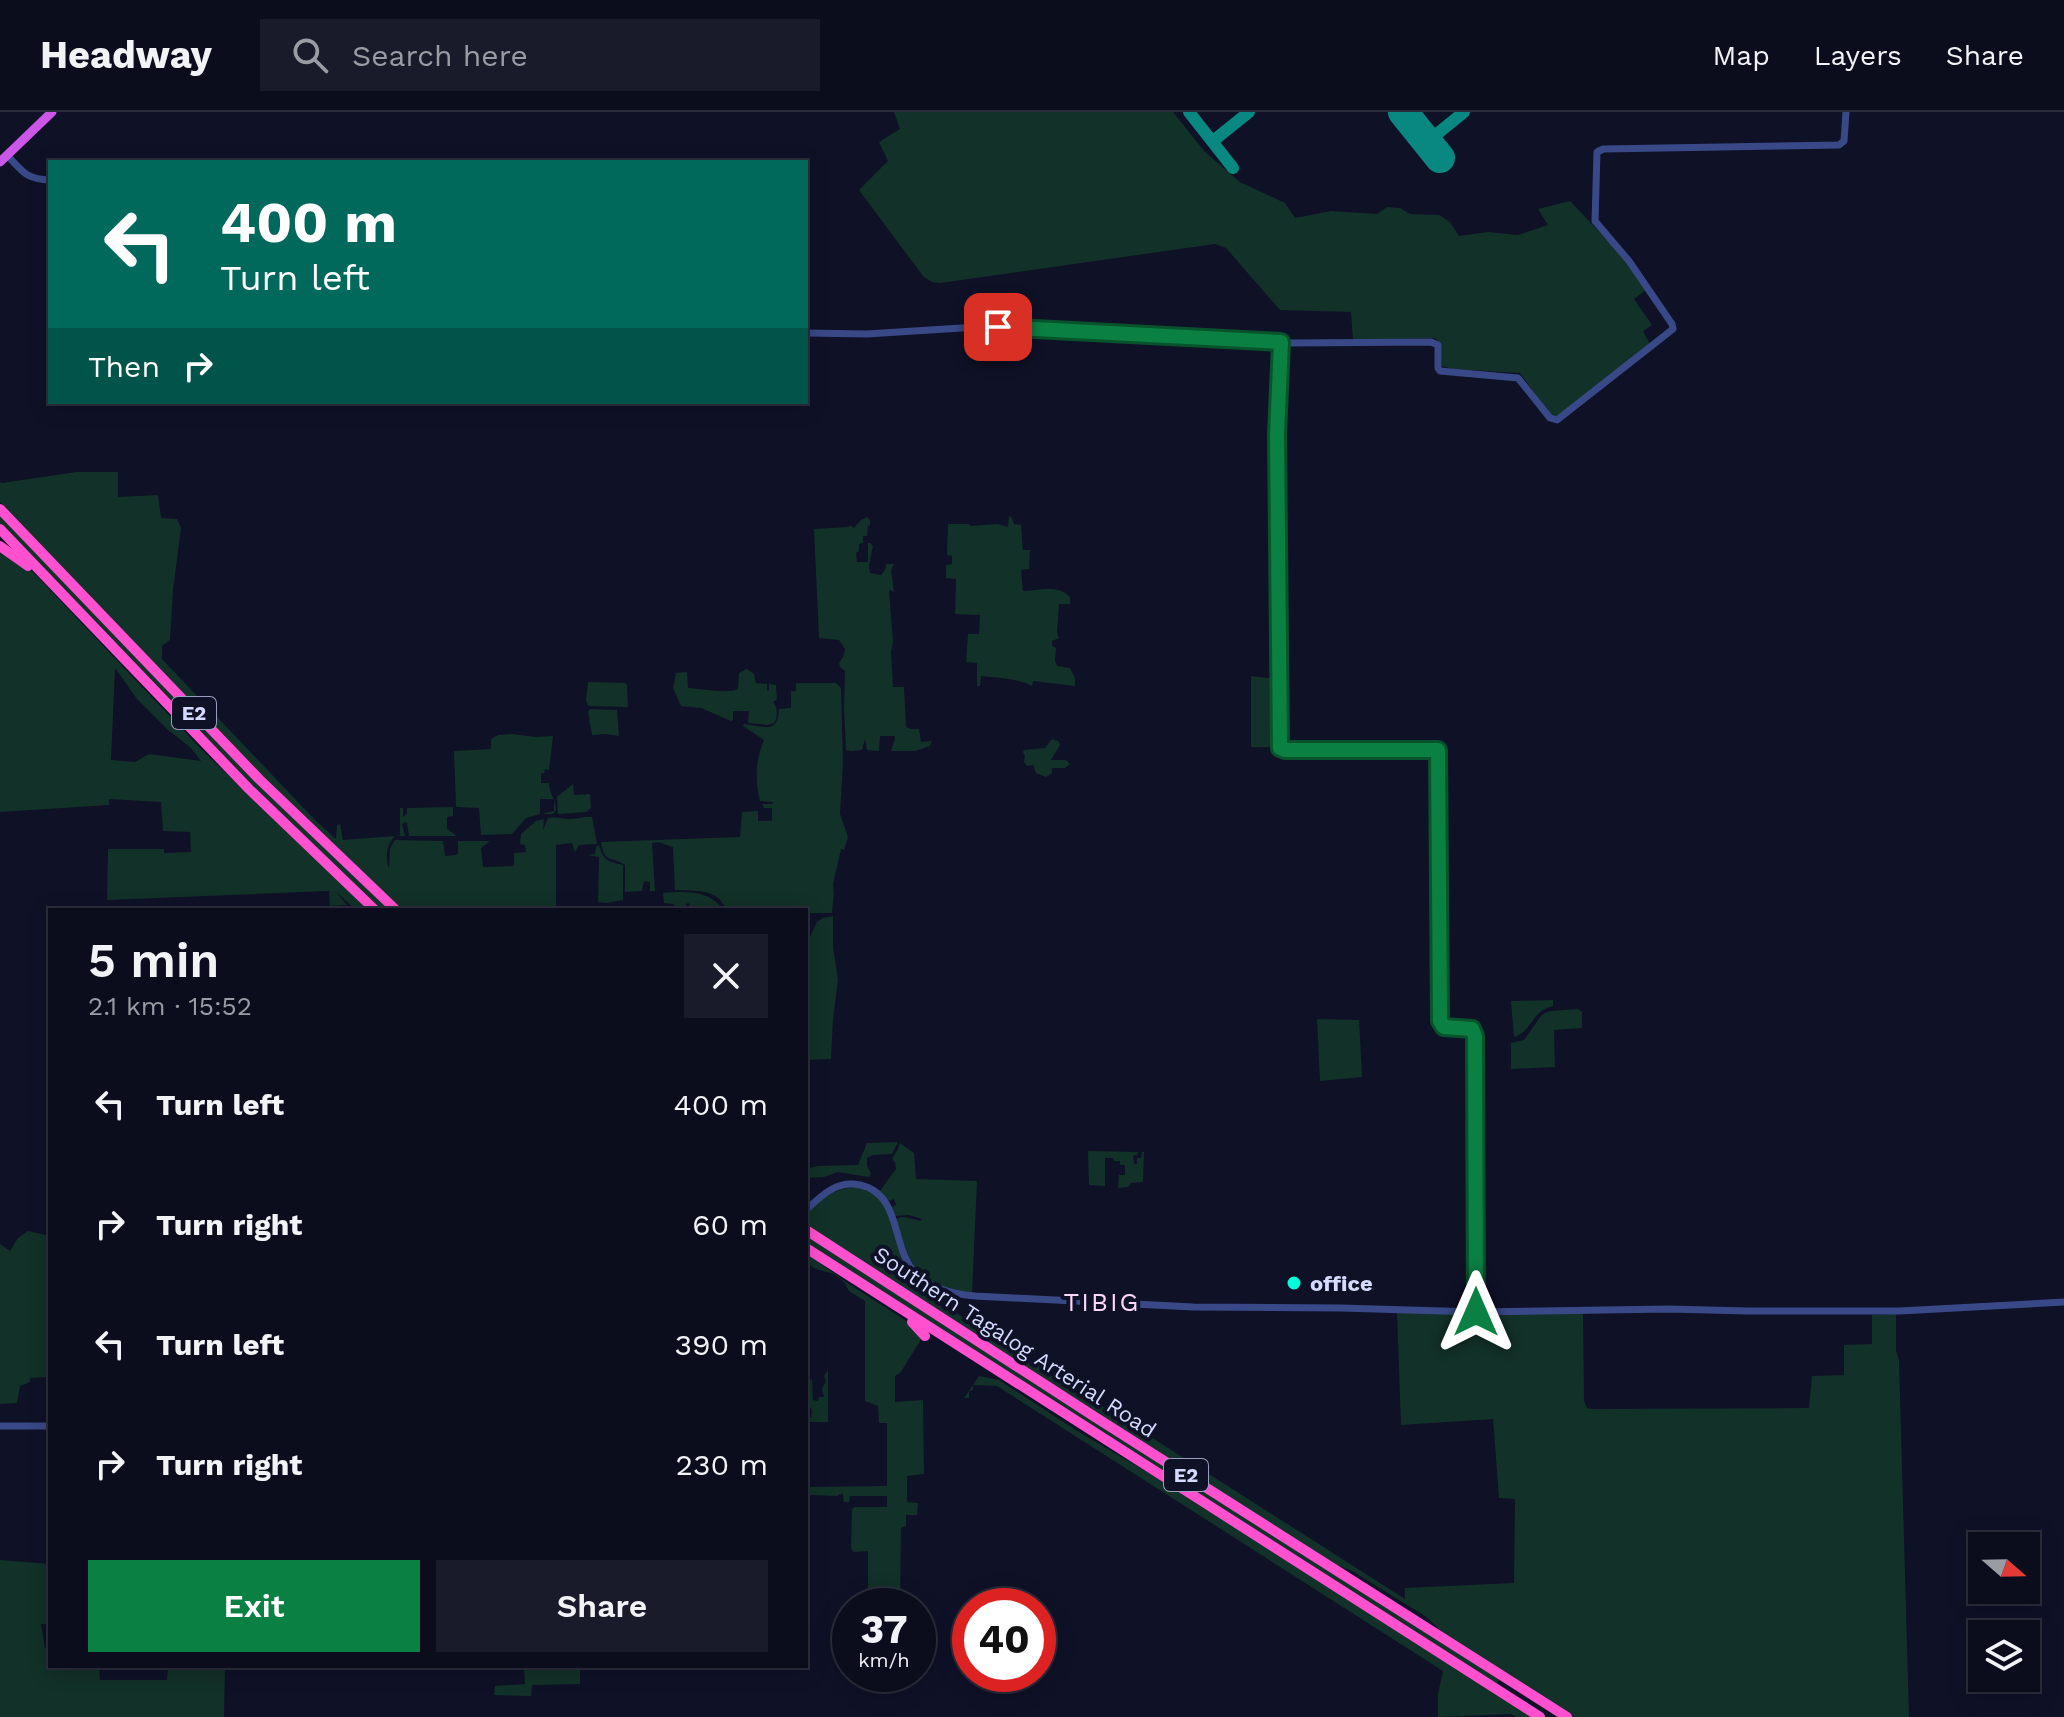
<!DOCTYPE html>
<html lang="en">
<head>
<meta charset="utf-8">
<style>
  :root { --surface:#0b0d1d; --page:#191b2a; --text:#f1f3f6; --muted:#9a9ca4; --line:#2b2d3b; --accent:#0b8043 }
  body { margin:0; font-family:"Work Sans",sans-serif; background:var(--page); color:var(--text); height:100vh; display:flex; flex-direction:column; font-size:30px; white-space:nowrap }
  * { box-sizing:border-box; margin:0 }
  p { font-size:26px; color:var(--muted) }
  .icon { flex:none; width:44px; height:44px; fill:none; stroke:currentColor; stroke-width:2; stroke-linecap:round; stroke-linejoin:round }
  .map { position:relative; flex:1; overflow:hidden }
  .sheet { position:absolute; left:48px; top:796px; width:760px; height:760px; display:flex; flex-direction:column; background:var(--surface); border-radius:0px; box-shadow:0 4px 20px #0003,0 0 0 2px var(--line) }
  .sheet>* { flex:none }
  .top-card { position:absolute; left:48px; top:48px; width:760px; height:244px; border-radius:0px; box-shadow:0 4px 20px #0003,0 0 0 2px var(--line); background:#00695c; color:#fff; overflow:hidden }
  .needle { width:52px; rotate:110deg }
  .controls { position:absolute; left:1968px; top:1420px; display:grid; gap:16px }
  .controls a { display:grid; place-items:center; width:72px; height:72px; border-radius:0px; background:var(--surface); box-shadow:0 4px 20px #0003,0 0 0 2px var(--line); font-size:40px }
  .speed { position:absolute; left:832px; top:1476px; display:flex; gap:16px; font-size:40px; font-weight:700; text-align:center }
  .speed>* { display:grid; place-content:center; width:104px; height:104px; border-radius:50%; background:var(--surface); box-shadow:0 4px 20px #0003,0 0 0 2px var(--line); line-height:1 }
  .speed small { font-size:20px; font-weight:400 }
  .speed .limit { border:12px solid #d22; background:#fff; color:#111 }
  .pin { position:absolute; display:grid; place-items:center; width:68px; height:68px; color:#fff; margin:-34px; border-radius:16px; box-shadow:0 4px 12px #0006 }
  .me { position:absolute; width:88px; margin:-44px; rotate:0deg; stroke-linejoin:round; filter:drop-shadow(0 0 6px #0008) }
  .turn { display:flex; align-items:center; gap:28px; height:168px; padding:0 40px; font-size:36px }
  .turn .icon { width:104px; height:104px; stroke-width:2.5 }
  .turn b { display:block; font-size:56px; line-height:68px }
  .then { display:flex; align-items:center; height:76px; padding:0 40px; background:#0003; gap:16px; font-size:30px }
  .round { display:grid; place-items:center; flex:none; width:84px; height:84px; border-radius:0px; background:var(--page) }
  .summary { display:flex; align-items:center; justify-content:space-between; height:136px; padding:0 40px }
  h1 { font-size:48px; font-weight:600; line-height:60px }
  .cta { display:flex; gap:16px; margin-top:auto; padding:16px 40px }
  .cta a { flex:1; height:92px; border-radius:0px; background:var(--accent); color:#fff; font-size:32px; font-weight:600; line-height:92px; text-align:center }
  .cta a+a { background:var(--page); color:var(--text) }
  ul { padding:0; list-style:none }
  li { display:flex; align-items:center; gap:24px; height:120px; padding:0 40px }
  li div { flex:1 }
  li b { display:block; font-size:30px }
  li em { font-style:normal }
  header { display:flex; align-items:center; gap:48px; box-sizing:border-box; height:112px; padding:0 40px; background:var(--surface); border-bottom:2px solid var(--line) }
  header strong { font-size:38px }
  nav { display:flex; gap:44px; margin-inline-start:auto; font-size:28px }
  .search { width:560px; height:72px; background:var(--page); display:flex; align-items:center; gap:20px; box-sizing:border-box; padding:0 28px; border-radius:0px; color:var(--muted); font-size:30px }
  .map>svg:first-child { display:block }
  .green { fill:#123128; fill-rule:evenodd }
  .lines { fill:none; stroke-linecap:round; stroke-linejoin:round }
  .taxiway { stroke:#088880; stroke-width:12 }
  .runway { stroke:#088880; stroke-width:30 }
  .tertiary { stroke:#394987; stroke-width:7 }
  .trunk { stroke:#cc56e7; stroke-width:9 }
  .motorway { stroke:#ff50cf; stroke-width:10 }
  .route-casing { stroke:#07532c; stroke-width:20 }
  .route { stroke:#0b8043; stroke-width:14 }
  .poi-dot { fill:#01ffda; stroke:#0f1127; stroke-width:3 }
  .labels { text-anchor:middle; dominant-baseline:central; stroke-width:8; stroke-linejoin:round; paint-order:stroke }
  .shield { fill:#0f1127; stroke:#9a9ebe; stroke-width:2 }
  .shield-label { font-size:20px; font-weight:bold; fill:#d5daff }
  .poi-label { font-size:22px; font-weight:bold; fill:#d5daff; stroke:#0f1127; text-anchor:start }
  .street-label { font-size:22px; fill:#d5daff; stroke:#0f1127 }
  .quarter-label { font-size:26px; letter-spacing:2px; fill:#ffd7fa; stroke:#0f1127 }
</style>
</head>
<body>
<header>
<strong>Headway</strong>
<div class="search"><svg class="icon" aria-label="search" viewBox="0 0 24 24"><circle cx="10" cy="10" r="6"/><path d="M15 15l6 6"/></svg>Search here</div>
<nav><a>Map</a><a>Layers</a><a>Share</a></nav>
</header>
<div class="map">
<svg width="2064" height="1605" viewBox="0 0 2064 1605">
  <rect width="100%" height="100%" fill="#0f1127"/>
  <!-- green -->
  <g class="green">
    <polygon points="894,0 1173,0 1205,40 1240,70 1285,91 1295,106 1331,99 1377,102 1387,95 1400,96 1410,102 1439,103 1450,110 1459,124 1488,120 1518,123 1548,113 1538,97 1570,89 1625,147 1646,178 1634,187 1652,213 1643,219 1650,232 1561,305 1552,305 1520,261 1453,257 1442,254 1440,231 1435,226 1353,228 1351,200 1280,198 1226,136 1215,132 940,171 932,170 923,164 859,78 888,49 879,30 900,17"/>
    <path d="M76 360H118V385L158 383 161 406 177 407 181 416 173 478 170 528 162 534V547L315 708 336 727 337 713 340 712 343 728 395 724C386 733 385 747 389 756L390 736 395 728 443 729 445 744 456 743 458 741V729H490L481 736 483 755 514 754V741L526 740 525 733 520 732 521 722 536 709 544 707 543 718 548 706C555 705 560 706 566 707 576 708 583 704 592 705L597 732 579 733 576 738 574 739 573 732 571 731 556 733V798H401L284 688 0 390V370L2 371Z"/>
    <polygon points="0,401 392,798 378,798 294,719 0,413"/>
    <path d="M1009 404 1012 406 1014 412 1021 413 1023 438H1030L1029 457 1021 458 1023 479C1039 479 1057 472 1070 485V492H1059L1057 521 1059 526 1052 529V534L1056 536 1055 549 1057 554 1070 556 1075 566V574L1033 569 1032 574C1016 566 999 566 981 564L980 574H977V551L966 550 968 522H979L980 503 955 502 956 467 946 466V453L952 452V444L947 443 948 412H969L971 414 998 412 1008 415Z"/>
    <polygon points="867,405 870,408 870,413 868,414 867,424 863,424 863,431 859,432 859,439 856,441 857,450 868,450 868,431 870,431 873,434 869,454 870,461 881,463 885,458 886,452 894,452 891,458 894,480 891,478 889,479 893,530 891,540 893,575 904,575 906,615 911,617 919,617 921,630 932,629 930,634 915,639 891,639 895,626 894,624 880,624 879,639 867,638 865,627 862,638 851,639 846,638 844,597 845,559 840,555 839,551 843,545 845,537 839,528 819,526 814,417 849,415 850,413 854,416 861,408"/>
    <path d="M0 437 18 447 36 463 202 638 369 798H356L336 780 347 793 330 794 329 779 107 788 108 737H164V741L191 740 190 720 163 719 161 690 109 687V693L0 700ZM115 556 137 587 167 617 191 636 201 649 149 642 135 650 111 648Z"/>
    <path d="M747 557 754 562 756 571 767 572V579L769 578V572L776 573 777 587 773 590C778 595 778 605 774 611L768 613 748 611 749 599H733V608L731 609 701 596 681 594 673 576 676 561 687 560 688 576C702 577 727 582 738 577L739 561Z"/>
    <polygon points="1251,564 1276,567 1277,626 1276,635 1251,635"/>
    <polygon points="588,570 625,571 627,573 628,595 588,594 586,588"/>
    <path d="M796 571H836L841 576 843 649 840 702 848 725 844 738 841 737 833 772 834 781 832 801H806V798H727C724 794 722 789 718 786 708 777 687 779 675 778L673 735 658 730 652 731 655 779H650V770L644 769 642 779 625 780V753C612 744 604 752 601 730L740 725 742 700 758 699V709H772V696H764L762 692H772L773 690 760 689C755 668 755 649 764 628L743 614 744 612C763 614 778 623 779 597L791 596V579H796Z"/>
    <polygon points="590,597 617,598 619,624 606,622 592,623 588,600"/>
    <path d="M512 622 536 625 553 624 549 658 545 657 544 661 541 662V671H549C549 682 556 687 556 698L553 702H545L544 701 554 699V687H540V702L526 706 512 722 481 723 479 696 456 695 454 639 491 637V627L498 623Z"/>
    <polygon points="1052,627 1058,629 1060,633 1051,648 1066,648 1070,652 1065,656 1052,656 1052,661 1046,665 1036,661 1033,653 1027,654 1024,650 1025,644 1023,640 1024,638 1045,636"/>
    <polygon points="573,672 574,683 590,682 591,696 586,700 558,702 557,685"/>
    <polygon points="453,695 453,704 447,705 447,717 457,724 409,724 407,711 405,710 402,712 405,724 397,724 400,723 400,696 403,696 403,705 407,702 407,696"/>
    <path d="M599 733C604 750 608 749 623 753V788L607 791 598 790 599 745 587 743 595 742 596 735Z"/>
    <path d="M663 781C684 779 711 778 723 798H691L689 791 686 792 687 798H675L674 792 664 791Z"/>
    <polygon points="833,804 833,835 838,867 833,907 831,947 806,948 806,833 817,810 823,806"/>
    <path d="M1553 888V894C1531 899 1532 920 1514 925L1511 889Z"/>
    <polygon points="1578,897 1582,900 1582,916 1554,918 1555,955 1511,957 1511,931 1524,928 1541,904 1545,901 1551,899"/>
    <polygon points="1317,907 1359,908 1362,965 1320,969"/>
    <polygon points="898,1030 892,1042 873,1043 867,1046 867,1054 871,1061 869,1065 838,1060 824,1065 806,1066 806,1057 817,1054 858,1053 867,1031"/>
    <path d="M900 1031 914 1041 916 1067 977 1069 972 1181C916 1172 912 1158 896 1108L897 1106 904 1105 921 1109 922 1107 909 1103 894 1104 892 1095 896 1093 894 1087 889 1089 880 1079 896 1057 895 1050 892 1047 898 1037Z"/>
    <polygon points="1088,1039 1138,1040 1137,1043 1133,1043 1134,1052 1137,1052 1137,1046 1141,1046 1142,1040 1144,1040 1143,1070 1131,1071 1128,1075 1118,1076 1119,1063 1125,1063 1125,1053 1120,1053 1120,1049 1114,1049 1113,1046 1105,1046 1105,1074 1089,1073"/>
    <path d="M856 1075 876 1083 883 1089 913 1161 908 1170 1405 1487V1476L1514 1471 1515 1387 1499 1386 1493 1307 1401 1313 1397 1200 1583 1201 1584 1289 1587 1296 1591 1297 1809 1296 1812 1264 1844 1263V1233L1872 1232V1203L1896 1202V1239L1899 1248 1909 1605H1572L1451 1528 1425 1504 1352 1459 1329 1450 806 1115V1102C824 1086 831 1077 856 1075Z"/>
    <polygon points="28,1119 50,1124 50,1265 30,1266 30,1270 20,1274 17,1291 0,1292 0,1132 10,1139 18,1126"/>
    <polygon points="806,1122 1500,1567 1496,1574 806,1133"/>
    <polygon points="806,1141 849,1172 911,1212 922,1226 900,1261 895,1264 895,1290 923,1288 924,1362 907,1364 907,1390 918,1391 917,1403 906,1403 906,1414 901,1416 900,1494 868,1494 868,1439 854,1440 851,1437 852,1397 855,1395 887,1395 887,1384 850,1384 849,1390 844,1390 843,1382 838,1383 838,1384 812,1383 806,1385 806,1375 887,1374 887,1311 879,1311 878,1294 865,1289 865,1189 849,1179 844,1170 834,1162 816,1157 806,1151"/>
    <polygon points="828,1258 828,1310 809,1310 812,1301 811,1296 806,1296 807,1269 812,1267 813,1288 818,1289 819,1285 824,1285 822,1277 826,1269 824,1264"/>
    <polygon points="979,1264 999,1268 1079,1320 1169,1373 1533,1605 1516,1605 1511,1602 1438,1605 1438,1582 1443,1559 997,1274 973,1273 973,1278 969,1279 969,1286 964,1286"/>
    <polygon points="0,1448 50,1452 50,1512 41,1512 45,1536 50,1537 50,1554 99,1554 100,1568 167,1568 168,1554 225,1554 224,1605 0,1605"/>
    <polygon points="524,1554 580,1554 580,1572 532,1573 531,1584 494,1583 495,1574 525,1572"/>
  </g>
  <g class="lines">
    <!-- taxiway -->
    <g class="taxiway">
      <polyline points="1189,0 1233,56"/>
      <polyline points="1213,29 1249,0"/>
      <polyline points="1427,30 1464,0"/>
    </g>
    <!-- runway -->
    <polyline class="runway" points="1403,0 1440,46"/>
    <!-- tertiary -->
    <g class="tertiary">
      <path d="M7 43C23 60 26 67 50 68"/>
      <polyline points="806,221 867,222 977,215 1289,231 1431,230 1438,233 1438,256 1440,259 1518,266 1550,306 1557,308 1673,217 1672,212 1629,149 1595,109 1597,40 1603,37 1839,33 1844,29 1846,0"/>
      <path d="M1281 230C1274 365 1278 501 1280 636L1285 638H1438L1440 912C1451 920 1471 909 1475 924L1476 1200"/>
      <path d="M806 1098C822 1083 837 1068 860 1073 901 1082 891 1131 913 1158 928 1176 952 1182 975 1184L1193 1195 1341 1196 1476 1200 1669 1197 1748 1199H1900L2064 1190"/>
      <polyline points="0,1314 50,1314"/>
    </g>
    <!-- trunk -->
    <polyline class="trunk" points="0,50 52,0"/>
    <!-- motorway -->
    <g class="motorway">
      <polyline points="0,397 259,667 396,798"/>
      <polyline points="0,417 249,677 375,798"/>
      <polyline points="0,434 28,454"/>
      <polyline points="806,1118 1095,1305 1567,1605"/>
      <polyline points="806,1136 1540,1605"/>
      <polyline points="912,1210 925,1224"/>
    </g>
  </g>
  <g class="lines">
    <defs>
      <polyline id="route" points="998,215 1281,230 1277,322 1280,636 1285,638 1438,638 1440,909 1444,915 1472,917 1475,924 1476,1200"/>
    </defs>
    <!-- route casing -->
    <use href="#route" class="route-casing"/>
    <!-- route -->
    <use href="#route" class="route"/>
  </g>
  <!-- markers -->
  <circle class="poi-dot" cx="1294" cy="1171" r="8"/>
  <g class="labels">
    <!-- shield labels -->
    <g class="shield">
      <rect x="172" y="585" width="44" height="32" rx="6"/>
      <rect x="1164" y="1347" width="44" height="32" rx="6"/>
    </g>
    <g class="shield-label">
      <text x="194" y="601">E2</text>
      <text x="1186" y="1363">E2</text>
    </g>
    <!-- poi labels -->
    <g class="poi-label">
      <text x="1310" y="1171">office</text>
    </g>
    <!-- street labels -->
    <g class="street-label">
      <text transform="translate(1015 1230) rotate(33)">Southern Tagalog Arterial Road</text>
    </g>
    <!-- quarter labels -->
    <g class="quarter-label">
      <text x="1102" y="1190">TIBIG</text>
    </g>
  </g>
</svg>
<div class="controls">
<a><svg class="needle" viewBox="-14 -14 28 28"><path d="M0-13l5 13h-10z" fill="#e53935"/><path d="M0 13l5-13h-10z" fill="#9a9ca4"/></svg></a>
<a><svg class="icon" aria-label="layers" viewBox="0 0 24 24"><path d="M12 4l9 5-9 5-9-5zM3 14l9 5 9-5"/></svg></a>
</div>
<div class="speed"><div>37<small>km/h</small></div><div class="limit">40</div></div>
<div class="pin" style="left:998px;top:215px;background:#d93025"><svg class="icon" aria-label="arrive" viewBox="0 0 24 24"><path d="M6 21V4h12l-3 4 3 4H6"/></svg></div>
<svg class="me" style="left:1476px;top:1200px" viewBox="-20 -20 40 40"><path d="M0-17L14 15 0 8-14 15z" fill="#0b8043" stroke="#fff" stroke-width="4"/></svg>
<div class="top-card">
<div class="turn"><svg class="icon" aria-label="left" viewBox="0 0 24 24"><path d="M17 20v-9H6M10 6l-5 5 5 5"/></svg><div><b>400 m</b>Turn left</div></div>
<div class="then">Then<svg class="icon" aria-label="right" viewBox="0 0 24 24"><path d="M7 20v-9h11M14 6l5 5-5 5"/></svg></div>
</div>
<section class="sheet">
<div class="summary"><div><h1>5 min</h1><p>2.1 km · 15:52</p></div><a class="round"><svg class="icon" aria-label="close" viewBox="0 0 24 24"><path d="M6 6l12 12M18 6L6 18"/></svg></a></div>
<ul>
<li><svg class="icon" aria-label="left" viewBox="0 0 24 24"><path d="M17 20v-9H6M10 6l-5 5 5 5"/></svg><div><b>Turn left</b></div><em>400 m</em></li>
<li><svg class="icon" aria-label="right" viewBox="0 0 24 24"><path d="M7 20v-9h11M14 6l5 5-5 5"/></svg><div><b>Turn right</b></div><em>60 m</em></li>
<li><svg class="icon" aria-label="left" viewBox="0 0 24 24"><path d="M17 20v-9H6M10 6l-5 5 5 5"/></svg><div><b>Turn left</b></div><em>390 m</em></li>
<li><svg class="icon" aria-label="right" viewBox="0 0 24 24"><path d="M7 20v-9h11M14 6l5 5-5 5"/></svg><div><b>Turn right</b></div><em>230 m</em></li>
</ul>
<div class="cta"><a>Exit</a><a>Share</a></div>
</section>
</div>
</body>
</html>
